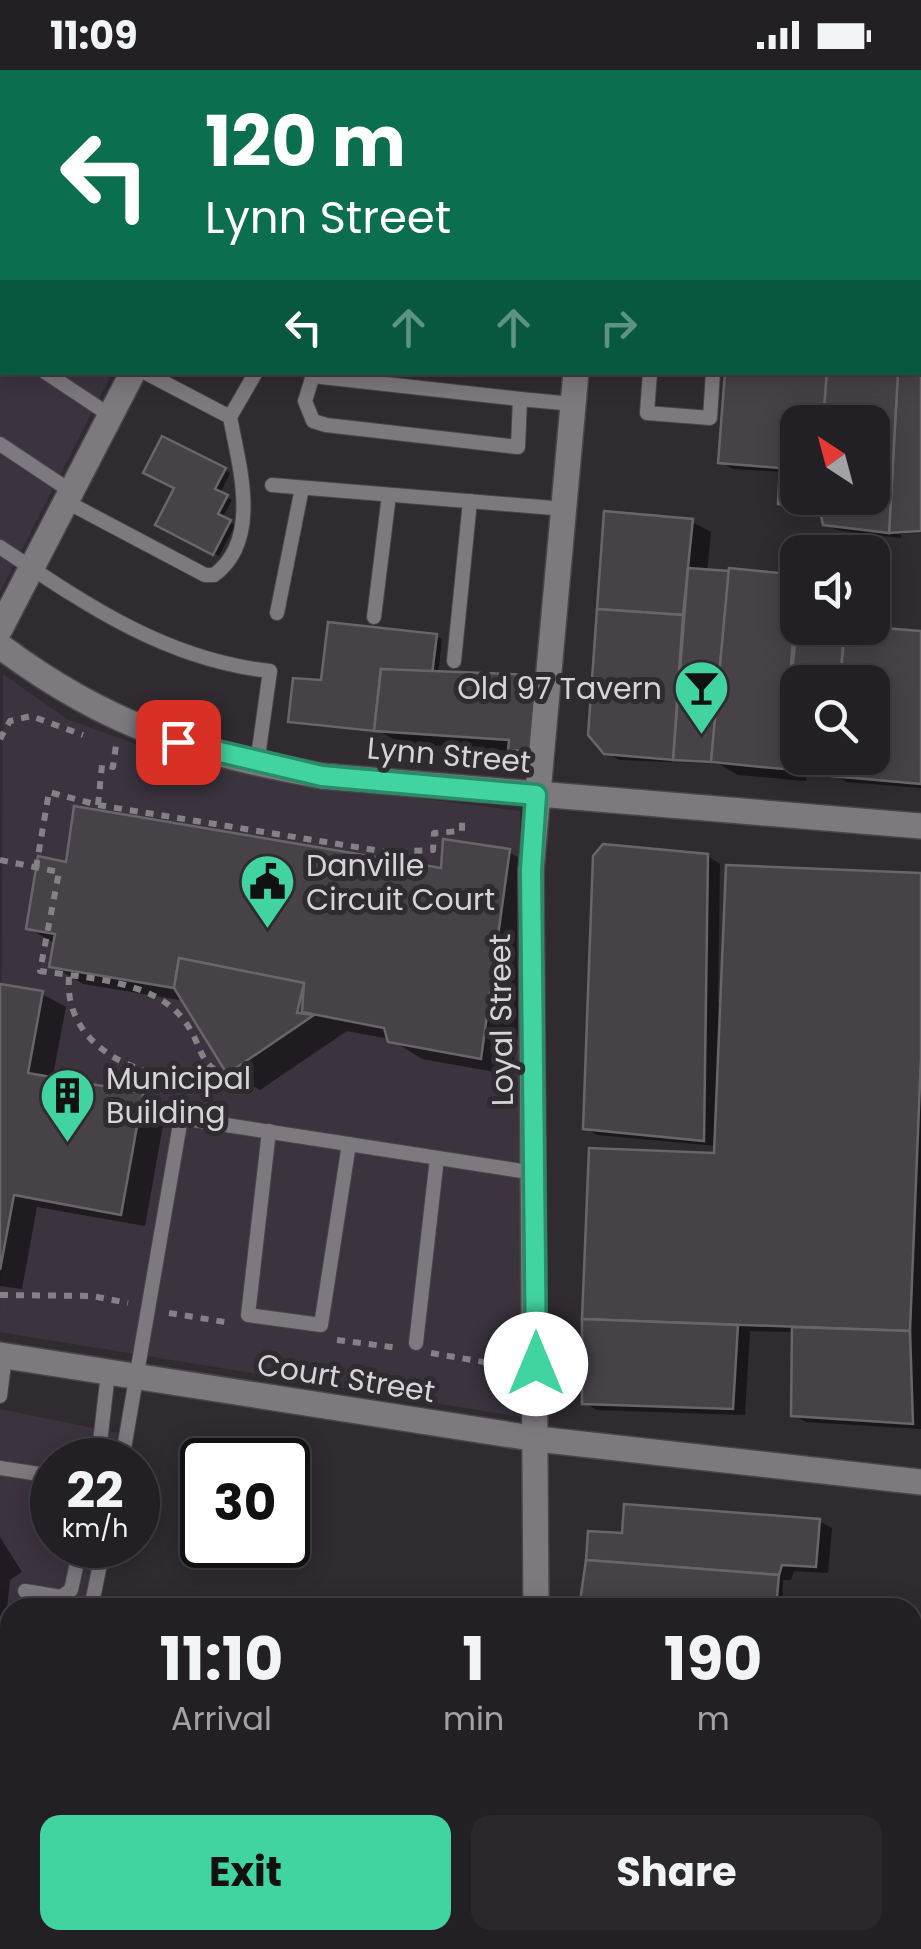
<!DOCTYPE html>
<html lang="en">
<head>
<meta charset="utf-8">
<style>
  :root { --surface:#232025; --page:#2b282d; --text:#f1f3f6; --muted:#a3a3a7; --line:#403e42; --accent:#42d4a0 }
  body { margin:0; font-family:Poppins,sans-serif; background:var(--page); color:var(--text); height:100vh; display:flex; flex-direction:column; font-size:38px; white-space:nowrap }
  * { box-sizing:border-box; margin:0 }
  p { font-size:32px; color:var(--muted) }
  .icon { flex:none; width:55px; height:55px; fill:none; stroke:currentColor; stroke-width:2; stroke-linecap:round; stroke-linejoin:round }
  .map { position:relative; flex:1; overflow:hidden }
  .panel { position:absolute; left:0px; top:1528px; width:922px; height:352px; display:flex; flex-direction:column; background:var(--surface); border-radius:30px 30px 0 0; box-shadow:0 5px 25px #0003,0 0 0 2px var(--line) }
  .panel>* { flex:none }
  .guide { position:absolute; left:0px; top:0px; width:922px; height:305px; box-shadow:0 5px 25px #0003,0 0 0 2px var(--line); background:#0b6e4f; color:#fff; overflow:hidden }
  .needle { width:65px; rotate:324deg }
  .buttons { position:absolute; left:780px; top:335px; display:grid; gap:20px }
  .buttons a { display:grid; place-items:center; width:110px; height:110px; border-radius:20px; background:var(--surface); box-shadow:0 5px 25px #0003,0 0 0 2px var(--line); font-size:50px }
  .speed { position:absolute; left:30px; top:1368px; display:flex; gap:20px; font-size:50px; font-weight:700; text-align:center }
  .speed>* { display:grid; place-content:center; width:130px; height:130px; border-radius:50%; background:var(--surface); box-shadow:0 5px 25px #0003,0 0 0 2px var(--line); line-height:1 }
  .speed small { font-size:25px; font-weight:400 }
  .speed .limit { border:5px solid #111; border-radius:15px; background:#fff; color:#111 }
  .pin { position:absolute; display:grid; place-items:center; width:85px; height:85px; color:#fff; margin:-42px; border-radius:20px; box-shadow:0 5px 15px #0006 }
  .me { position:absolute; width:110px; margin:-55px; rotate:0deg; stroke-linejoin:round; filter:drop-shadow(0 0 8px #0008) }
  .turn { display:flex; align-items:center; gap:35px; height:210px; padding:0 40px; font-size:45px }
  .turn .icon { width:130px; height:130px; stroke-width:2.5 }
  .turn b { display:block; font-size:70px; line-height:85px }
  .lanes { display:flex; align-items:center; height:95px; padding:0 40px; background:#0003; justify-content:center; gap:50px; direction:ltr }
  .lanes .off { opacity:.35 }
  .eta { display:flex; justify-content:space-evenly; align-items:center; height:170px; text-align:center }
  .eta b { font-size:60px; font-weight:700; line-height:70px }
  .button { display:flex; gap:20px; margin-top:auto; padding:20px 40px }
  .button a { flex:1; height:115px; border-radius:20px; background:var(--accent); color:#111; font-size:40px; font-weight:700; line-height:115px; text-align:center }
  .button a+a { background:var(--page); color:var(--text) }
  .status { display:flex; justify-content:space-between; align-items:center; height:70px; padding:0 50px; background:var(--surface); direction:ltr }
  .status svg { height:28px; fill:currentColor }
  .map>svg:first-child { display:block }
  .built { fill:#3b343f }
  .shadow { fill:#0007; fill-rule:evenodd }
  .building { fill:#464248; stroke:#69656b; stroke-width:2.5 }
  .lines { fill:none; stroke-linecap:round; stroke-linejoin:round }
  .service-casing { stroke:#49464a; stroke-width:16 }
  .minor-casing { stroke:#49464a; stroke-width:28 }
  .secondary-casing { stroke:#49464a; stroke-width:28 }
  .path { stroke:#858286; stroke-width:6; stroke-dasharray:8 8; stroke-linecap:butt }
  .service { stroke:#7d797f; stroke-width:14 }
  .minor { stroke:#7d797f; stroke-width:25 }
  .secondary { stroke:#7d797f; stroke-width:25 }
  .route-casing { stroke:#2b8a68; stroke-width:25 }
  .route { stroke:#42d4a0; stroke-width:18 }
  .labels { text-anchor:middle; dominant-baseline:central; stroke-width:10; stroke-linejoin:round; paint-order:stroke }
  .poi-label { font-size:30px; fill:#d6d4d7; stroke:#2f2b31; text-anchor:start }
  .street-label { font-size:30px; fill:#d6d4d7; stroke:#2f2b31 }
</style>
</head>
<body>
<div class="status"><b>11:09</b><svg viewBox="0 0 49 12"><path d="M0 12V9h3v3zM5 12V6h3v6zM10 12V3h3v9zM15 12V0h3v12zM26 1h20v11H26zM47 4h2v5h-2z"/></svg></div>
<div class="map">
<svg width="921" height="1879" viewBox="0 0 921 1879">
  <rect width="100%" height="100%" fill="#2f2b31"/>
  <!-- built -->
  <g class="built">
    <polygon points="0,2 2,302 112,303 0,522"/>
    <polygon points="3,604 67,649 163,684 289,712 520,741 521,1347 0,1262"/>
    <polygon points="0,1339 122,1364 117,1390 52,1390 52,1475 101,1475 87,1537 10,1538 7,1824 0,1823"/>
  </g>
  <!-- shadow -->
  <g class="shadow">
    <polygon points="336,0 410,0 335,2"/>
    <polygon points="471,0 573,0 471,2"/>
    <polygon points="638,0 921,0 921,125 920,2"/>
    <path d="M921 215V463L901 464V468L837 460 825 453 821 442 793 440 780 433 783 402 733 399 721 392 728 302H920ZM798 352H872V428H798Z"/>
    <polygon points="163,369 230,403 220,424 232,430 222,449 235,455 219,486 158,454 177,418"/>
    <polygon points="692,452 711,462 707,502 798,507 798,558 821,558 820,567 847,568 847,558 921,564 921,718 847,712 835,705 836,688 872,688 872,612 798,612 798,688 808,688 806,711 738,705 719,694 619,690 605,682"/>
    <polygon points="436,566 442,569 438,604 560,622 555,694 534,692 514,681 401,673 382,663 290,650"/>
    <path d="M509 782 541 800 512 1005 422 989 390 969 347 961 260 1020 229 1002 193 950 196 945 186 931 83 914 51 895 56 874 28 858 68 795 443 801ZM300 920 306 921 304 946 294 945Z"/>
    <polygon points="707,786 720,794 718,933 921,805 921,1359 806,1352 794,1345 794,1262 750,1261 745,1345 597,1340 584,1333 592,1081 716,1085 717,1076 597,1065 585,1058"/>
    <polygon points="0,916 42,924 66,937 52,1010 142,1026 166,1039 145,1156 37,1137 22,1219 0,1216"/>
    <polygon points="819,1451 832,1458 828,1503 794,1501 791,1510 783,1510 782,1538 582,1538 624,1466"/>
    <polygon points="0,1467 22,1502 10,1510 0,1604 9,1612 0,1625"/>
    <polygon points="160,1870 379,1870 378,1879 159,1879"/>
  </g>
  <!-- building -->
  <g class="building">
    <polygon points="469,0 561,0 469,2"/>
    <polygon points="636,0 705,0 635,2"/>
    <polygon points="705,0 921,0 921,16 920,2"/>
    <polygon points="921,212 921,461 889,463 898,302 920,302"/>
    <polygon points="725,302 827,302 823,352 798,352 798,428 817,428 816,437 778,434 780,398 718,393"/>
    <polygon points="827,302 898,302 889,463 823,455 817,428 872,428 872,352 823,352"/>
    <polygon points="162,366 226,398 215,419 228,425 218,444 231,450 213,485 155,455 174,418 143,403"/>
    <polygon points="604,441 693,449 683,545 597,539"/>
    <polygon points="688,498 729,501 711,692 673,690"/>
    <polygon points="729,498 798,505 783,699 711,692"/>
    <polygon points="597,539 683,545 673,690 604,684 588,665"/>
    <polygon points="328,552 437,564 432,605 381,599 374,661 288,652 293,608 321,610"/>
    <polygon points="872,557 921,561 921,714 832,706 834,688 872,688 872,612 840,612 845,558"/>
    <polygon points="796,563 844,565 840,609 792,604"/>
    <polygon points="381,599 536,605 532,681 508,680 509,670 374,661"/>
    <polygon points="74,736 441,798 443,769 510,779 481,989 388,972 384,958 302,942 304,913 179,888 174,918 49,897 55,864 26,859 38,786 66,792"/>
    <polygon points="603,774 708,784 704,1071 583,1059 593,786"/>
    <polygon points="726,795 921,803 921,987 910,1261 582,1249 589,1078 714,1083"/>
    <polygon points="179,888 304,913 297,943 314,945 227,1004 174,918"/>
    <polygon points="0,914 43,921 28,1003 143,1023 121,1145 14,1125 0,1200"/>
    <polygon points="582,1249 738,1255 733,1339 582,1334"/>
    <polygon points="792,1257 910,1261 913,1354 791,1346"/>
    <polygon points="624,1434 820,1449 816,1497 782,1495 779,1505 586,1490 588,1461 622,1463"/>
    <polygon points="586,1490 779,1505 776,1538 579,1538"/>
    <polygon points="158,1870 261,1870 260,1879 157,1879"/>
    <polygon points="261,1870 345,1870 343,1879 260,1879"/>
    <polygon points="598,1871 693,1878 693,1879 598,1879"/>
  </g>
  <g class="lines">
    <defs>
      <g id="service">
        <polyline points="0,36 2,33"/>
        <polyline points="0,125 2,126"/>
        <polyline points="0,199 2,201"/>
        <polyline points="0,272 2,274"/>
        <polyline points="45,302 111,346"/>
        <polyline points="144,302 230,347 256,302"/>
        <polyline points="314,302 305,331 313,351 326,355 518,377 520,329 573,334"/>
        <polyline points="650,302 647,343 710,348 713,302"/>
        <polyline points="313,306 520,329"/>
        <polyline points="0,374 72,422"/>
        <polyline points="272,415 565,439"/>
        <path d="M67 432 205 505H214C262 470 239 396 230 347"/>
        <path d="M0 477C85 534 166 590 270 601L257 694"/>
        <polyline points="277,543 302,418"/>
        <polyline points="374,547 389,425"/>
        <polyline points="454,591 470,431"/>
        <polyline points="269,1061 248,1245 321,1255 349,1074"/>
        <polyline points="416,1273 437,1088"/>
        <polyline points="0,1326 5,1286"/>
        <polyline points="98,1390 108,1303"/>
        <polyline points="122,1390 181,1048 535,1103"/>
        <polyline points="0,1398 39,1404"/>
        <polyline points="25,1521 61,1527 71,1520 81,1475"/>
        <polyline points="91,1538 104,1475"/>
        <polyline points="38,1879 40,1870"/>
        <polyline points="104,1879 105,1870"/>
      </g>
      <g id="minor">
        <polyline points="594,2 594,0"/>
        <path d="M0 576C107 656 192 682 322 706L921 756"/>
        <polyline points="0,1285 537,1369 921,1412"/>
        <polyline points="536,1538 531,800 576,302"/>
        <polyline points="536,1879 536,1870"/>
      </g>
      <g id="secondary">
        <polyline points="110,0 114,2"/>
        <polyline points="0,2 2,4"/>
        <polyline points="262,2 262,0"/>
        <polyline points="920,166 921,166"/>
        <polyline points="0,559 133,302"/>
      </g>
    </defs>
    <!-- service casing -->
    <use href="#service" class="service-casing"/>
    <!-- minor casing -->
    <use href="#minor" class="minor-casing"/>
    <!-- secondary casing -->
    <use href="#secondary" class="secondary-casing"/>
    <!-- path -->
    <g class="path">
      <polyline points="0,669 10,651 31,646 83,665"/>
      <polyline points="98,735 102,695 113,697 116,675"/>
      <path d="M0 790 59 802 40 901C85 908 153 910 183 949 206 978 194 996 236 1010"/>
      <polyline points="36,798 49,722 98,735 387,782 433,780 434,763 462,761 462,746"/>
      <path d="M69 907C64 965 118 1000 171 1006"/>
      <polyline points="0,1225 92,1226 128,1233"/>
      <polyline points="169,1243 231,1253"/>
      <polyline points="337,1270 399,1278"/>
      <polyline points="431,1283 507,1296"/>
    </g>
    <!-- service -->
    <use href="#service" class="service"/>
    <!-- minor -->
    <use href="#minor" class="minor"/>
    <!-- secondary -->
    <use href="#secondary" class="secondary"/>
  </g>
  <g class="lines">
    <defs>
      <polyline id="route" points="178,672 322,706 536,725 531,800 536,1294"/>
    </defs>
    <!-- route casing -->
    <use href="#route" class="route-casing"/>
    <!-- route -->
    <use href="#route" class="route"/>
  </g>
  <!-- icons -->
  <defs>
    <symbol id="bar-pin" viewBox="-11 -11 22 30"><path d="M0 17L-7.5 6A9.5 9.5 0 1 1 7.5 6Z" fill="#42d4a0" stroke="#2f2b31"/><path d="M-6-5H6L.8 .8V4.5H3.5V6h-7V4.5H-.8V.8Z" fill="#111"/></symbol>
    <symbol id="civic-pin" viewBox="-11 -11 22 30"><path d="M0 17L-7.5 6A9.5 9.5 0 1 1 7.5 6Z" fill="#42d4a0" stroke="#2f2b31"/><path d="M-.6-6.5H3V-4.5H.6V-3L4-1V1h2V6H-6V1h2V-1L-.6-3ZM-1.2 2.5V6h2.4V2.5Z" fill="#111"/></symbol>
    <symbol id="building-pin" viewBox="-11 -11 22 30"><path d="M0 17L-7.5 6A9.5 9.5 0 1 1 7.5 6Z" fill="#42d4a0" stroke="#2f2b31"/><path d="M-4-6H4V6H1V3H-1V6H-4ZM-2.5-4.3h1.7v1.8h-1.7ZM.8-4.3h1.7v1.8H.8ZM-2.5-1h1.7V.8h-1.7ZM.8-1h1.7V.8H.8Z" fill="#111"/></symbol>
  </defs>
  <g fill-rule="evenodd">
    <use href="#bar-pin" x="670" y="586" width="63" height="86"/>
    <use href="#civic-pin" x="236" y="780" width="63" height="86"/>
    <use href="#building-pin" x="36" y="994" width="63" height="86"/>
  </g>
  <g class="labels">
    <!-- poi labels -->
    <g class="poi-label">
      <text x="662" y="618" text-anchor="end">Old 97 Tavern</text>
      <text x="306" y="795">Danville<tspan x="306" dy="34">Circuit Court</tspan></text>
      <text x="106" y="1008">Municipal<tspan x="106" dy="34">Building</tspan></text>
    </g>
    <!-- street labels -->
    <g class="street-label">
      <text transform="translate(449 685) rotate(5)">Lynn Street</text>
      <text transform="translate(501 950) rotate(-91)">Loyal Street</text>
      <text transform="translate(346 1308) rotate(9)">Court Street</text>
    </g>
  </g>
</svg>
<div class="buttons">
<a><svg class="needle" viewBox="-14 -14 28 28"><path d="M0-13l5 13h-10z" fill="#e53935"/><path d="M0 13l5-13h-10z" fill="#a3a3a7"/></svg></a>
<a><svg class="icon" aria-label="sound" viewBox="0 0 24 24"><path d="M4 9h4l5-4v14l-5-4H4zM17 9q2 3 0 6"/></svg></a>
<a><svg class="icon" aria-label="search" viewBox="0 0 24 24"><circle cx="10" cy="10" r="6"/><path d="M15 15l6 6"/></svg></a>
</div>
<div class="speed"><div>22<small>km/h</small></div><div class="limit">30</div></div>
<div class="pin" style="left:178px;top:672px;background:#d93025"><svg class="icon" aria-label="arrive" viewBox="0 0 24 24"><path d="M6 21V4h12l-3 4 3 4H6"/></svg></div>
<svg class="me" style="left:536px;top:1294px" viewBox="-20 -20 40 40"><circle r="19" fill="#fff"/><path d="M0-13L10 11 0 6-10 11z" fill="#42d4a0"/></svg>
<div class="guide">
<div class="turn"><svg class="icon" aria-label="left" viewBox="0 0 24 24"><path d="M17 20v-9H6M10 6l-5 5 5 5"/></svg><div><b>120 m</b>Lynn Street</div></div>
<div class="lanes"><svg class="icon" aria-label="left" viewBox="0 0 24 24"><path d="M17 20v-9H6M10 6l-5 5 5 5"/></svg><svg class="icon off" aria-label="ahead" viewBox="0 0 24 24"><path d="M12 20V5M6 11l6-6 6 6"/></svg><svg class="icon off" aria-label="ahead" viewBox="0 0 24 24"><path d="M12 20V5M6 11l6-6 6 6"/></svg><svg class="icon off" aria-label="right" viewBox="0 0 24 24"><path d="M7 20v-9h11M14 6l5 5-5 5"/></svg></div>
</div>
<section class="panel">
<div class="eta">
<div><b>11:10</b><p>Arrival</p></div>
<div><b>1</b><p>min</p></div>
<div><b>190</b><p>m</p></div>
</div>
<div class="button"><a>Exit</a><a>Share</a></div>
</section>
</div>
</body>
</html>
